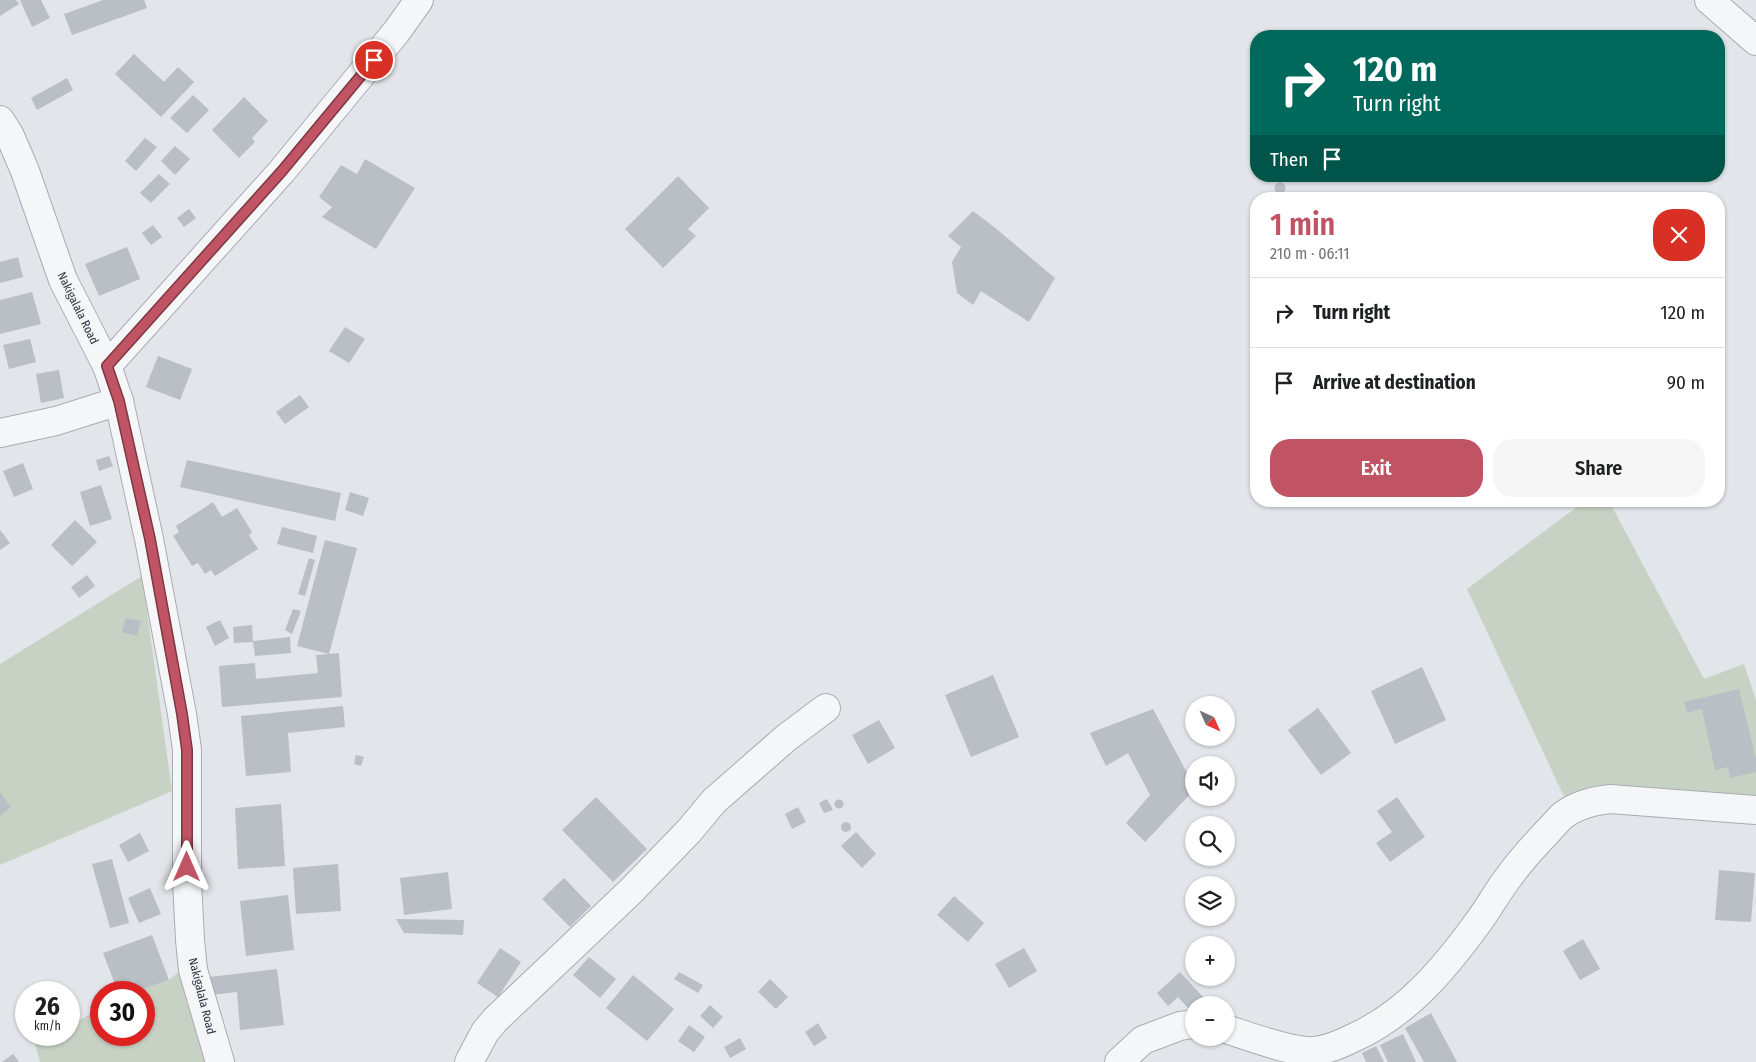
<!DOCTYPE html>
<html lang="en">
<head>
<meta charset="utf-8">
<style>
  :root { --surface:#fff; --page:#f6f6f6; --text:#202124; --muted:#757577; --line:#e0e0e0; --accent:#c15464 }
  body { margin:0; font-family:"Fira Sans Condensed",sans-serif; background:var(--page); color:var(--text); height:100vh; display:flex; flex-direction:column; font-size:19px; white-space:nowrap }
  * { box-sizing:border-box; margin:0 }
  p { font-size:16px; color:var(--muted) }
  .icon { flex:none; width:28px; height:28px; fill:none; stroke:currentColor; stroke-width:2; stroke-linecap:round; stroke-linejoin:round }
  .map { position:relative; flex:1; overflow:hidden }
  .sheet { position:absolute; left:1250px; top:192px; width:475px; height:315px; display:flex; flex-direction:column; background:var(--surface); border-radius:20px; box-shadow:0 1px 4px #0004 }
  .sheet>* { flex:none }
  .guide { position:absolute; left:1250px; top:30px; width:475px; height:152px; border-radius:20px; box-shadow:0 1px 4px #0004; background:#00695c; color:#fff; overflow:hidden }
  .needle { width:32px; rotate:135deg }
  .controls { position:absolute; left:1185px; top:696px; display:grid; gap:10px }
  .controls a { display:grid; place-items:center; width:50px; height:50px; border-radius:50%; background:var(--surface); box-shadow:0 1px 4px #0004; font-size:25px }
  .speed { position:absolute; left:15px; top:981px; display:flex; gap:10px; font-size:25px; font-weight:700; text-align:center }
  .speed>* { display:grid; place-content:center; width:65px; height:65px; border-radius:50%; background:var(--surface); box-shadow:0 1px 4px #0004; line-height:1 }
  .speed small { font-size:12px; font-weight:400 }
  .speed .limit { border:8px solid #d22; background:#fff; color:#111 }
  .pin { position:absolute; display:grid; place-items:center; width:42px; height:42px; color:#fff; margin:-21px; border:2px solid #fff; border-radius:50%; box-shadow:0 1px 5px #0007 }
  .me { position:absolute; width:55px; margin:-28px; rotate:0deg; stroke-linejoin:round; filter:drop-shadow(0 0 4px #0008) }
  .turn { display:flex; align-items:center; gap:18px; height:105px; padding:0 20px; font-size:22px }
  .turn .icon { width:65px; height:65px; stroke-width:2.5 }
  .turn b { display:block; font-size:35px; line-height:42px }
  .then { display:flex; align-items:center; height:48px; padding:0 20px; background:#0003; gap:10px; font-size:19px }
  .round { display:grid; place-items:center; flex:none; width:52px; height:52px; border-radius:20px; background:var(--page) }
  .headline { display:flex; align-items:center; justify-content:space-between; height:85px; padding:0 20px }
  h1 { font-size:30px; font-weight:600; line-height:38px; color:var(--accent) }
  .primary-button { display:flex; gap:10px; margin-top:auto; padding:10px 20px }
  .primary-button a { flex:1; height:58px; border-radius:20px; background:var(--accent); color:#fff; font-size:20px; font-weight:600; line-height:58px; text-align:center }
  .primary-button a+a { background:var(--page); color:var(--text) }
  ul { padding:0; list-style:none }
  li { display:flex; align-items:center; gap:15px; height:70px; padding:0 20px; border-top:1px solid var(--line) }
  li div { flex:1 }
  li b { display:block; font-size:19px }
  li em { font-style:normal }
  .map>svg:first-child { display:block }
  .green { fill:#c8d2c4 }
  .building { fill:#babec5 }
  .lines { fill:none; stroke-linecap:round; stroke-linejoin:round }
  .street-casing { stroke:#a8acb3; stroke-width:30 }
  .street { stroke:#f5f6f8; stroke-width:28 }
  .route-casing { stroke:#7d3741; stroke-width:12 }
  .route { stroke:#c15464; stroke-width:9 }
  .labels { text-anchor:middle; dominant-baseline:central; stroke-width:4; stroke-linejoin:round; paint-order:stroke }
  .street-label { font-size:12px; fill:#2c333f; stroke:#f2f4f7 }
</style>
</head>
<body>
<div class="map">
<svg width="1756" height="1062" viewBox="0 0 1756 1062">
  <rect width="100%" height="100%" fill="#e2e5e9"/>
  <!-- green -->
  <g class="green">
    <polygon points="1585,501 1609,501 1704,679 1744,664 1756,700 1756,802 1567,803 1467,589"/>
    <polygon points="142,576 172,791 0,865 0,664"/>
    <polygon points="184,968 214,1062 40,1062 35,1044 52,1035 69,1035 69,1026 101,1008 101,1035 144,1035 144,992 134,992 169,980"/>
  </g>
  <!-- building -->
  <g class="building">
    <polygon points="0,0 16,0 19,4 0,16"/>
    <polygon points="20,0 41,0 50,18 32,27"/>
    <polygon points="103,0 144,0 147,8 72,35 64,14"/>
    <polygon points="134,54 164,82 178,67 194,82 161,117 115,74"/>
    <polygon points="67,78 73,90 37,110 31,98"/>
    <polygon points="193,95 209,110 187,133 170,118"/>
    <polygon points="244,97 268,121 252,138 255,142 239,158 212,130"/>
    <polygon points="145,138 157,147 136,171 125,161"/>
    <polygon points="175,146 190,159 175,175 161,161"/>
    <polygon points="365,159 415,188 376,249 322,217 332,207 319,197 341,165 357,174"/>
    <polygon points="159,174 170,184 151,203 140,193"/>
    <polygon points="678,176 709,208 688,229 696,236 663,268 625,229"/>
    <circle cx="1280" cy="188" r="5.5"/>
    <polygon points="189,209 196,218 184,227 177,218"/>
    <polygon points="973,211 994,227 1055,278 1029,322 981,291 973,305 957,293 952,262 961,247 948,236"/>
    <polygon points="153,225 162,237 151,245 142,233"/>
    <polygon points="127,247 140,279 99,296 85,264"/>
    <polygon points="18,257 23,277 0,283 0,262"/>
    <polygon points="32,292 41,324 0,334 0,300"/>
    <polygon points="345,327 365,339 349,363 329,351"/>
    <polygon points="30,339 36,362 9,369 3,345"/>
    <polygon points="158,356 192,369 180,400 146,387"/>
    <polygon points="59,370 64,398 41,403 36,374"/>
    <polygon points="300,395 309,407 285,424 276,412"/>
    <polygon points="109,456 113,466 99,471 96,460"/>
    <polygon points="187,460 341,493 335,521 180,487"/>
    <polygon points="23,463 33,489 14,497 3,471"/>
    <polygon points="101,485 112,519 90,526 80,492"/>
    <polygon points="350,492 369,498 363,516 345,510"/>
    <polygon points="213,502 222,517 237,508 252,532 249,535 258,549 215,576 211,570 205,574 198,563 192,566 173,536 179,532 176,526"/>
    <polygon points="75,520 97,542 72,566 51,545"/>
    <polygon points="282,527 317,536 313,553 277,544"/>
    <polygon points="0,530 10,543 0,550"/>
    <polygon points="325,540 357,548 329,654 297,646"/>
    <polygon points="309,558 315,560 305,596 298,594"/>
    <polygon points="87,575 95,586 79,598 71,587"/>
    <polygon points="293,609 301,611 292,634 285,630"/>
    <polygon points="126,618 141,621 137,636 122,632"/>
    <polygon points="220,620 229,638 215,646 206,627"/>
    <polygon points="252,625 253,641 290,637 291,653 255,656 253,642 234,643 233,627"/>
    <polygon points="339,653 342,697 222,707 219,666 255,663 256,679 318,673 316,655"/>
    <polygon points="1422,667 1446,720 1395,744 1371,691"/>
    <polygon points="993,675 1019,737 971,757 945,695"/>
    <polygon points="1739,689 1756,759 1756,772 1730,778 1728,767 1715,770 1702,709 1687,713 1684,702"/>
    <polygon points="343,706 345,727 288,733 291,772 246,776 241,716"/>
    <polygon points="1318,708 1351,753 1321,775 1288,730"/>
    <polygon points="1153,709 1194,786 1194,790 1145,842 1126,823 1150,795 1128,753 1106,766 1090,733"/>
    <polygon points="879,720 895,748 868,764 852,735"/>
    <polygon points="356,755 364,757 361,766 354,764"/>
    <polygon points="0,792 11,807 0,816"/>
    <polygon points="596,797 647,849 613,882 562,830"/>
    <polygon points="1397,797 1425,837 1390,862 1376,843 1392,832 1377,811"/>
    <polygon points="827,799 833,810 824,813 819,803"/>
    <circle cx="839" cy="804" r="4.5"/>
    <polygon points="281,804 285,866 238,869 235,808"/>
    <polygon points="798,807 806,822 792,829 785,814"/>
    <circle cx="846" cy="827" r="5"/>
    <polygon points="856,832 876,854 862,868 841,846"/>
    <polygon points="140,833 149,851 128,862 119,845"/>
    <polygon points="112,859 129,923 110,928 92,864"/>
    <polygon points="338,864 341,911 296,914 293,868"/>
    <polygon points="1719,870 1755,873 1751,922 1715,920"/>
    <polygon points="448,872 452,909 404,915 400,878"/>
    <polygon points="564,878 591,906 570,927 542,899"/>
    <polygon points="150,888 161,914 139,923 128,898"/>
    <polygon points="288,895 294,950 246,956 240,901"/>
    <polygon points="954,896 984,923 968,942 937,915"/>
    <polygon points="396,919 464,920 463,935 404,933"/>
    <polygon points="152,935 169,980 134,992 118,992 103,953"/>
    <polygon points="1583,939 1600,969 1580,980 1563,951"/>
    <polygon points="500,948 521,962 498,997 477,983"/>
    <polygon points="1024,948 1037,971 1009,988 995,964"/>
    <polygon points="589,957 616,979 600,998 573,975"/>
    <polygon points="277,969 284,1025 240,1030 237,992 211,995 209,977"/>
    <polygon points="679,972 703,985 698,993 674,979"/>
    <polygon points="1180,972 1204,998 1190,1010 1178,997 1168,1006 1157,993"/>
    <polygon points="633,975 674,1009 647,1041 606,1008"/>
    <polygon points="770,979 788,997 776,1009 758,992"/>
    <polygon points="710,1005 723,1017 713,1028 700,1016"/>
    <polygon points="1431,1013 1457,1062 1424,1062 1405,1028"/>
    <polygon points="818,1023 827,1038 814,1046 805,1032"/>
    <polygon points="689,1025 705,1037 694,1052 678,1041"/>
    <polygon points="1403,1034 1416,1062 1388,1062 1380,1045"/>
    <polygon points="740,1038 746,1049 730,1058 724,1047"/>
    <polygon points="1376,1046 1384,1062 1366,1062 1362,1053"/>
    <polygon points="13,1054 19,1062 2,1062"/>
  </g>
  <g class="lines">
    <defs>
      <g id="street">
        <polyline points="1709,0 1756,41"/>
        <polyline points="0,120 10,136 25,171 63,280 107,366 119,401 149,539 182,714 187,750 187,881 190,940 193,970 220,1062"/>
        <polyline points="107,366 282,171 397,31 419,0"/>
        <polyline points="0,433 56,421 119,401"/>
        <path d="M1226 1029C1248 1036 1292 1053 1314 1051 1327 1050 1341 1044 1353 1038 1407 1014 1445 968 1479 921 1490 906 1499 889 1511 874 1525 854 1544 836 1561 817 1575 805 1592 801 1610 799L1756 810"/>
        <polyline points="469,1062 485,1032 495,1020 630,892 689,831 714,801 786,738 826,708"/>
        <polyline points="1119,1062 1143,1040 1180,1026 1194,1024"/>
      </g>
    </defs>
    <!-- street casing -->
    <use href="#street" class="street-casing"/>
    <!-- street -->
    <use href="#street" class="street"/>
  </g>
  <g class="lines">
    <defs>
      <polyline id="route" points="187,867 187,750 182,714 150,539 119,401 107,366 282,171 374,60"/>
    </defs>
    <!-- route casing -->
    <use href="#route" class="route-casing"/>
    <!-- route -->
    <use href="#route" class="route"/>
  </g>
  <g class="labels">
    <!-- street labels -->
    <g class="street-label">
      <text transform="translate(78 308) rotate(64)">Nakigalala Road</text>
      <text transform="translate(202 996) rotate(76)">Nakigalala Road</text>
    </g>
  </g>
</svg>
<div class="controls">
<a><svg class="needle" viewBox="-14 -14 28 28"><path d="M0-13l5 13h-10z" fill="#e53935"/><path d="M0 13l5-13h-10z" fill="#757577"/></svg></a>
<a><svg class="icon" aria-label="sound" viewBox="0 0 24 24"><path d="M4 9h4l5-4v14l-5-4H4zM17 9q2 3 0 6"/></svg></a>
<a><svg class="icon" aria-label="search" viewBox="0 0 24 24"><circle cx="10" cy="10" r="6"/><path d="M15 15l6 6"/></svg></a>
<a><svg class="icon" aria-label="layers" viewBox="0 0 24 24"><path d="M12 4l9 5-9 5-9-5zM3 14l9 5 9-5"/></svg></a>
<a>+</a>
<a>−</a>
</div>
<div class="speed"><div>26<small>km/h</small></div><div class="limit">30</div></div>
<div class="pin" style="left:374px;top:60px;background:#d93025"><svg class="icon" aria-label="arrive" viewBox="0 0 24 24"><path d="M6 21V4h12l-3 4 3 4H6"/></svg></div>
<svg class="me" style="left:187px;top:867px" viewBox="-20 -20 40 40"><path d="M0-17L14 15 0 8-14 15z" fill="#c15464" stroke="#fff" stroke-width="4"/></svg>
<div class="guide">
<div class="turn"><svg class="icon" aria-label="right" viewBox="0 0 24 24"><path d="M7 20v-9h11M14 6l5 5-5 5"/></svg><div><b>120 m</b>Turn right</div></div>
<div class="then">Then<svg class="icon" aria-label="arrive" viewBox="0 0 24 24"><path d="M6 21V4h12l-3 4 3 4H6"/></svg></div>
</div>
<section class="sheet">
<div class="headline"><div><h1>1 min</h1><p>210 m · 06:11</p></div><a class="round" style="background:#d93025;color:#fff"><svg class="icon" aria-label="close" viewBox="0 0 24 24"><path d="M6 6l12 12M18 6L6 18"/></svg></a></div>
<ul>
<li><svg class="icon" aria-label="right" viewBox="0 0 24 24"><path d="M7 20v-9h11M14 6l5 5-5 5"/></svg><div><b>Turn right</b></div><em>120 m</em></li>
<li><svg class="icon" aria-label="arrive" viewBox="0 0 24 24"><path d="M6 21V4h12l-3 4 3 4H6"/></svg><div><b>Arrive at destination</b></div><em>90 m</em></li>
</ul>
<div class="primary-button"><a>Exit</a><a>Share</a></div>
</section>
</div>
</body>
</html>
